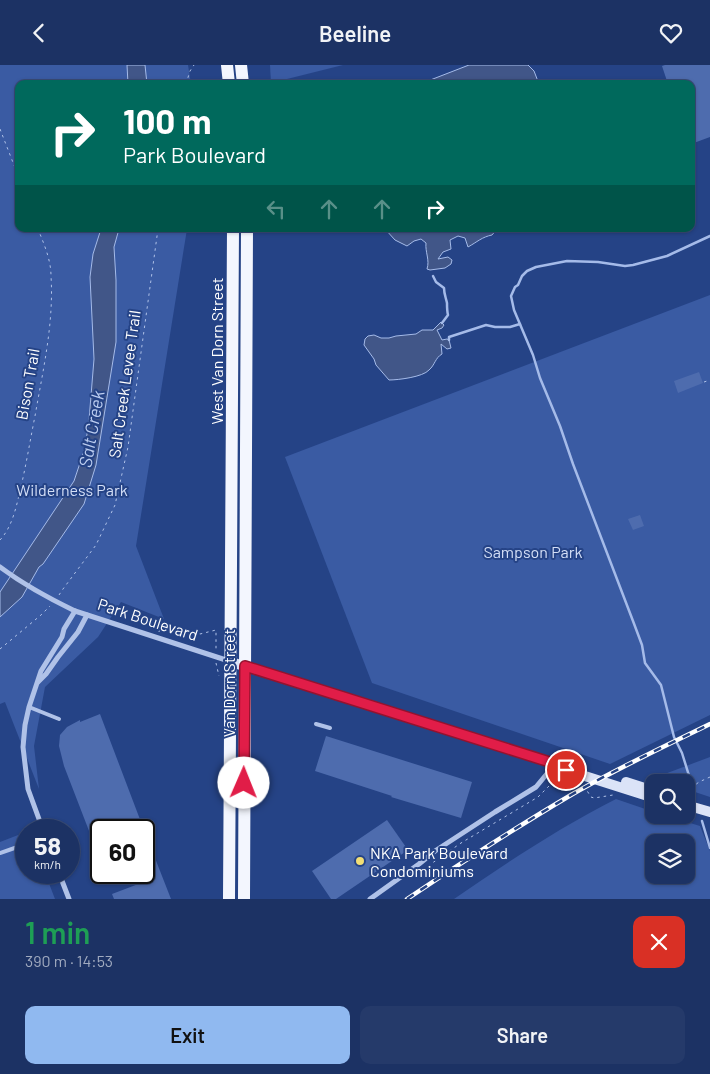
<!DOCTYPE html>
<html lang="en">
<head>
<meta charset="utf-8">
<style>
  :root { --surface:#1c3264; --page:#253a6a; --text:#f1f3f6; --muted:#a0aabf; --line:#3a4d78; --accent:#90b9f0 }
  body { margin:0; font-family:Barlow,sans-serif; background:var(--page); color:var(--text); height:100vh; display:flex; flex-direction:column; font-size:19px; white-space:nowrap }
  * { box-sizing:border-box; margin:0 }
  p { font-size:16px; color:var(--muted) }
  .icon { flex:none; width:28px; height:28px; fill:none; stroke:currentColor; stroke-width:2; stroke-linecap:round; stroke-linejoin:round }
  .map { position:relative; height:834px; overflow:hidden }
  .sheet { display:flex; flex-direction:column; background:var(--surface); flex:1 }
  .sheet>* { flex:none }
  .guide { position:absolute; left:15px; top:15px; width:680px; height:152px; border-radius:10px; box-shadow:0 1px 4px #0004,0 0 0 1px var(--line); background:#00695c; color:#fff; overflow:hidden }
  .controls { position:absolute; left:645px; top:709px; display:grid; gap:10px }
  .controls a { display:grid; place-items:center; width:50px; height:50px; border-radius:10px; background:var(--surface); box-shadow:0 1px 4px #0004,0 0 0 1px var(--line); font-size:25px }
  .speed { position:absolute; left:15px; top:754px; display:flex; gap:10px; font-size:25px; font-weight:700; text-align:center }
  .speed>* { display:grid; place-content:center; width:65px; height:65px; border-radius:50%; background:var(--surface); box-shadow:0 1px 4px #0004,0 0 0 1px var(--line); line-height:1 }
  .speed small { font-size:12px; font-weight:400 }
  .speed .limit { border:2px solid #111; border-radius:8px; background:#fff; color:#111 }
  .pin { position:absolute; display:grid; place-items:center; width:42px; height:42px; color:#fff; margin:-21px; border:2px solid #fff; border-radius:50%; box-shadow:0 1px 5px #0007 }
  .me { position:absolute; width:55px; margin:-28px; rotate:1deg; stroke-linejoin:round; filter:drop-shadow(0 0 4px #0008) }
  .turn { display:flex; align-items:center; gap:18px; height:105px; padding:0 25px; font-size:22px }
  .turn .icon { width:65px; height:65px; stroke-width:2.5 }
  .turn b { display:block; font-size:35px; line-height:42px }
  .lanes { display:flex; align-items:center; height:48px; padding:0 25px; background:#0003; justify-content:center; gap:25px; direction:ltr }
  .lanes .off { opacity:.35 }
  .round { display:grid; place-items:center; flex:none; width:52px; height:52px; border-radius:10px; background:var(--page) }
  .headline { display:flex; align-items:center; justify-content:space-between; height:85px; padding:0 25px }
  h1 { font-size:30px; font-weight:600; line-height:38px; color:#1e9e55 }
  .cta { display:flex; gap:10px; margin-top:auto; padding:10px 25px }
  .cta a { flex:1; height:58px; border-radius:10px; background:var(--accent); color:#111; font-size:20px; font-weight:600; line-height:58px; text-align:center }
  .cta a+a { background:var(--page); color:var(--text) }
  header { display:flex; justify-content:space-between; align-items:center; height:65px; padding:0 25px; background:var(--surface); font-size:22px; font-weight:600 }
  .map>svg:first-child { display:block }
  .green { fill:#3a5ba3; fill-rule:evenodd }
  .water { fill:#415688; stroke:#a5bbe9 }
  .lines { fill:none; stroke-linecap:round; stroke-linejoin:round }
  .stream { stroke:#a5bbe9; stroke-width:2.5 }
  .building { fill:#4e6cae }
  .path { stroke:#b0c2e8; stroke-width:1; stroke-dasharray:2.5 4; stroke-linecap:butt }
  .lane { stroke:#b0c2e8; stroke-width:4 }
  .street { stroke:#b0c2e8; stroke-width:5 }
  .secondary { stroke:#dbe3f7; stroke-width:10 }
  .primary { stroke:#f3f6fe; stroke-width:12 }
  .rail-casing { stroke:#fff; stroke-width:4.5 }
  .rail { stroke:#254386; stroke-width:2.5; stroke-dasharray:8; stroke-linecap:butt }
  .route-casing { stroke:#92132f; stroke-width:12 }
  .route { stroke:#e11d48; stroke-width:9 }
  .poi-dot { fill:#f2de75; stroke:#254386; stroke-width:2 }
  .labels { text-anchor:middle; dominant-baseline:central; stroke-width:4; stroke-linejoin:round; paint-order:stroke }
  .street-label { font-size:16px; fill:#fff; stroke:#254386 }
  .park-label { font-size:16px; fill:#d4dff7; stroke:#254386 }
  .poi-label { font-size:16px; fill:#fff; stroke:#254386; text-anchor:start }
  .water-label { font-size:18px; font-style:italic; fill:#bccdf0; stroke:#254386 }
</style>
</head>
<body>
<header><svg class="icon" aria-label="back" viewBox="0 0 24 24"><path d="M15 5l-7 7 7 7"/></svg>Beeline<svg class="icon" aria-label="heart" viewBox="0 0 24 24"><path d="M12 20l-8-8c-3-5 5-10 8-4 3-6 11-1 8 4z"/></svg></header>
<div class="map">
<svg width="710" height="834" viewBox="0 0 710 834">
  <rect width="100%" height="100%" fill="#254386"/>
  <!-- green -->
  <g class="green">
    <polygon points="0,0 188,0 191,19 19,19 19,164 187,164 136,481 164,554 121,537 98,572 45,622 34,681 39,724 5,637 0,639"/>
    <polygon points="270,0 343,0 271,18"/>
    <polygon points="710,230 710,650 610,699 372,618 285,392"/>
    <polygon points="710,692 710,732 686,724 686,718 667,717 654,713"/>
    <path d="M616 734 654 747V750H664L700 761 710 786V834H454C506 798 559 763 616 734ZM654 778H686V810H654Z"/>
    <polygon points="26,767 26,808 45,808 55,834 0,834 0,777"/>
  </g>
  <!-- water -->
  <g class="water">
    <polygon points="127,0 145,0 147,19 128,19"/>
    <polygon points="469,0 528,0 534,6 539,19 420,19"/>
    <polygon points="101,164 119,164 114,182 116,215 116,277 96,400 84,439 43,499 39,502 22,532 0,552 0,527 74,416 85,383 89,355 94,294 90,212 93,189"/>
    <path d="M385 164H497L492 170C482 172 477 177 468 182L465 173 458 171 450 175 451 184 443 187 438 194 448 192 452 195 451 199 445 203 430 205 427 204C430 195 425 187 426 178L421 174 414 176 407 181 395 175Z"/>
    <path d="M441 257 444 260 442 263 437 265 442 275 447 274 449 275 451 283 447 284 441 279 442 289C435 293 435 300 429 305 423 312 398 315 389 315L376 300 374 294 364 280 365 274 368 271 374 270 381 273H389L396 271 416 269 422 265H433Z"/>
  </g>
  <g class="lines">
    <!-- stream -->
    <g class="stream">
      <path d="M433 211 436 217 444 223C444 229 446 233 447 238 447 242 447 246 448 250L442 258"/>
      <polyline points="449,275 449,272 486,260 495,262 510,262 520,259"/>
      <polyline points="691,717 682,688 674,672 661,620 645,598 642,580 633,556 573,399 560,361 540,313 533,290 514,245 511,231 515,222 518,220 522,211 527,206 536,202 567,196 598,197 625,201 633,200 667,191 710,171"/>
      <polyline points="702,756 710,783"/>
    </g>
  </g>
  <!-- building -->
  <g class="building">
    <polygon points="665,0 710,0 710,72 691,79 691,19 668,19 662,1"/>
    <polygon points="699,307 703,318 678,328 674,316"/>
    <polygon points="640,450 644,461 633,465 628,454"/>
    <polygon points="100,649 144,765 171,834 114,834 112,829 141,818 137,808 144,808 144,765 101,765 101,797 64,701 59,681 60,670 67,662 80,655 80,657"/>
    <polygon points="326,671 472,717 461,753 391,732 392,731 315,706"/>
    <polygon points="387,755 408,785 336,834 331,834 312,806"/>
  </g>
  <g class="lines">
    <!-- path -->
    <g class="path">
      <polyline points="186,19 190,6 194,0"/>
      <polyline points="0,64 19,113"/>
      <polyline points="704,317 710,315"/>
      <path d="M0 475C12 462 16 443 20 426 26 401 30 376 35 351 43 305 54 258 51 211 51 195 44 179 38 164"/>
      <polyline points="59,530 63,524 96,480 115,440 128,382 158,164"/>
      <polyline points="159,567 160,562 200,569 216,565 216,584"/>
      <polyline points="0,584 41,550 50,541"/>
      <polyline points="216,598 219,611"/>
      <polyline points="584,721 591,732 594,733 613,730"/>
      <polyline points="686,727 699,717 710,712"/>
      <polyline points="428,801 461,778 538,732 551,719 563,713"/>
    </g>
    <!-- lane -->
    <g class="lane">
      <polyline points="29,642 59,654"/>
      <polyline points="316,659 330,663"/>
      <polyline points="0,788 26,779"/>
    </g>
    <!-- street -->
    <g class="street">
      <path d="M0 502C24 520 48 533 75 546L229 596"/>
      <polyline points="38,617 46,609 58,592 78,567 87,550"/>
      <polyline points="43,765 28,724 23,682 25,660 29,642 41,606 62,572 64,564 75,546"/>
      <polyline points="59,808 69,834"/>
      <polyline points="370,834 419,799 435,786 495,747 536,722 555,699"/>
    </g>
    <!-- secondary -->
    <g class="secondary">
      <polyline points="231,597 556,699 566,705 654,733"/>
      <polyline points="626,717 654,726"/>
      <polyline points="686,740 710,747"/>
    </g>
    <!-- primary -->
    <g class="primary">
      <polyline points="227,0 229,19"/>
      <polyline points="241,0 243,19"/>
      <polyline points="229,834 233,164"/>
      <polyline points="244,834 247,164"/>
    </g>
    <defs>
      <path id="rail" d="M407 834C461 798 515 763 571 730 616 704 663 682 710 659"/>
    </defs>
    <!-- rail casing -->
    <use href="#rail" class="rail-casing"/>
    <!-- rail -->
    <use href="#rail" class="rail"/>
  </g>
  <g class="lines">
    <defs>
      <polyline id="route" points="244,718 245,601 556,699 566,705"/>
    </defs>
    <!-- route casing -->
    <use href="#route" class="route-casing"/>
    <!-- route -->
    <use href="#route" class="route"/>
  </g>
  <!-- markers -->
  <circle class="poi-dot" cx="360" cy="796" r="5"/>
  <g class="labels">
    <!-- street labels -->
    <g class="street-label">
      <text transform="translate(216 286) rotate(-90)">West Van Dorn Street</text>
      <text transform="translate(27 319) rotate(-80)">Bison Trail</text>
      <text transform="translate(124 319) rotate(-82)">Salt Creek Levee Trail</text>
      <text transform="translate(148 554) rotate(18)">Park Boulevard</text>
      <text transform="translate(228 618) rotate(-90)">Van Dorn Street</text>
    </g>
    <!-- park labels -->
    <g class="park-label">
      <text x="72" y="424">Wilderness Park</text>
      <text x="533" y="486">Sampson Park</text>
    </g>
    <!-- poi labels -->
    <g class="poi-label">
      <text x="370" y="787">NKA Park Boulevard<tspan x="370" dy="18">Condominiums</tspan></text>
    </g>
    <!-- water labels -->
    <g class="water-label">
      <text transform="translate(91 364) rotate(-80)">Salt Creek</text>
    </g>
  </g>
</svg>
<div class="controls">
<a><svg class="icon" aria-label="search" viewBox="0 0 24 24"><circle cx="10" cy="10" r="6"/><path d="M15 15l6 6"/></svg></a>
<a><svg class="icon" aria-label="layers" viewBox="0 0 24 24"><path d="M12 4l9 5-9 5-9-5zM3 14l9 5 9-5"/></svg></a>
</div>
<div class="speed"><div>58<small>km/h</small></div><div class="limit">60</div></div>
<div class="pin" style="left:566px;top:705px;background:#d93025"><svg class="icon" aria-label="arrive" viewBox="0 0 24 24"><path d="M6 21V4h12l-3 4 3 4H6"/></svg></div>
<svg class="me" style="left:244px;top:718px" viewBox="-20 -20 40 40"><circle r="19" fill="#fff"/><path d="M0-13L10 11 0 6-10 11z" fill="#e11d48"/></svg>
<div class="guide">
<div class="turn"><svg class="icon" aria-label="right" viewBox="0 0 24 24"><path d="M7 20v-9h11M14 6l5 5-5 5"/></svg><div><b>100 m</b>Park Boulevard</div></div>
<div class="lanes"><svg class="icon off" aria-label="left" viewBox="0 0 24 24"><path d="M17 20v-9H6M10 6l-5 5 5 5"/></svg><svg class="icon off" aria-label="ahead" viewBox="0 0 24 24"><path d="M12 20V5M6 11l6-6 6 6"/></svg><svg class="icon off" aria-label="ahead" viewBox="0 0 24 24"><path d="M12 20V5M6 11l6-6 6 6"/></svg><svg class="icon" aria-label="right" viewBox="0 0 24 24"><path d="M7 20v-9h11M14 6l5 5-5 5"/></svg></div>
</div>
</div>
<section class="sheet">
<div class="headline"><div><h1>1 min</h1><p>390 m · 14:53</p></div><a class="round" style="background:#d93025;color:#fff"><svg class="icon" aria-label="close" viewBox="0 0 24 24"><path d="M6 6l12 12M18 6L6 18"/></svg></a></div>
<div class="cta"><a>Exit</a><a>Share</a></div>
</section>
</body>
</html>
